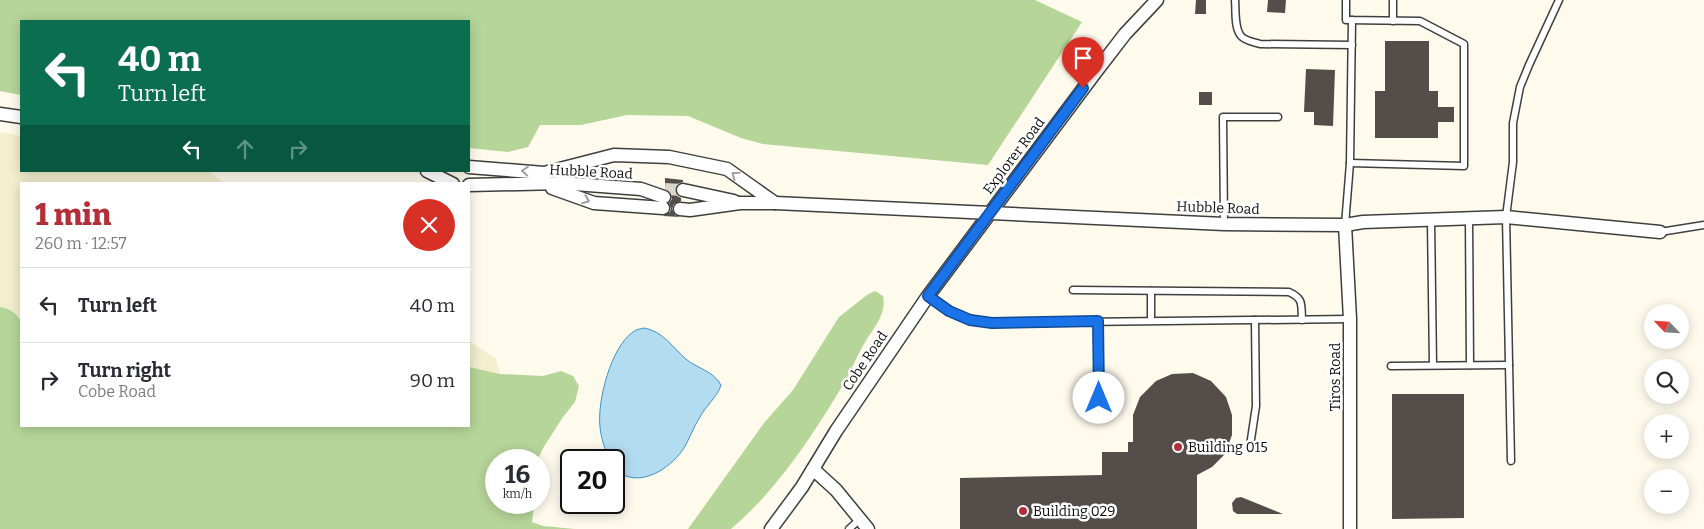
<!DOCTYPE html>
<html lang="en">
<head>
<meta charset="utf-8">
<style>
  :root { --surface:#fff; --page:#f7f7f7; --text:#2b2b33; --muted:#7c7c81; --line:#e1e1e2; --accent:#b22e38 }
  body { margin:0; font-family:Bitter,serif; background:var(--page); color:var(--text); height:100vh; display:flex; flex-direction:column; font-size:19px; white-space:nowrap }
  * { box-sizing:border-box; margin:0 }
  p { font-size:16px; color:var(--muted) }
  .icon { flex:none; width:28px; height:28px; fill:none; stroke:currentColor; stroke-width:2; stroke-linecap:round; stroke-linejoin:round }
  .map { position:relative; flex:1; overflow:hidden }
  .side { position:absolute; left:20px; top:182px; width:450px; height:245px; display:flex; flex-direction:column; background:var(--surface); border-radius:0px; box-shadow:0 2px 12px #0003 }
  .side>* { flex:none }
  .hud { position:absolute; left:20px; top:20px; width:450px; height:152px; border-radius:0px; box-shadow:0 2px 12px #0003; background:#0b6e4f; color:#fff; overflow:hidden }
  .needle { width:32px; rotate:295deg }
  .controls { position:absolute; left:1644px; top:304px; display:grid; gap:10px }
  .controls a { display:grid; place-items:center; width:45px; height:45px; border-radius:50%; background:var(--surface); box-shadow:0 2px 12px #0003; font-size:25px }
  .speed { position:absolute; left:485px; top:449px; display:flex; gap:10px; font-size:25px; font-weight:700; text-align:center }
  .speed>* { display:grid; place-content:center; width:65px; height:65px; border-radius:50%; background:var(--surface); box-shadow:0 2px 12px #0003; line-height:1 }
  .speed small { font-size:12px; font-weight:400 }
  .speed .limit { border:2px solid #111; border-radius:8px; background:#fff; color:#111 }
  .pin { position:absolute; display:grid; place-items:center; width:42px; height:42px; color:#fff; margin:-51px -21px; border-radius:50% 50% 50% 0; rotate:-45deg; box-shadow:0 0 5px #0007 }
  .pin .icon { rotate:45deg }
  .me { position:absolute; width:55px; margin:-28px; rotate:0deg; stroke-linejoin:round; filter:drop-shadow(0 0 4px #0008) }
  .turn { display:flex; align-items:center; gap:18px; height:105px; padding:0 15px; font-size:22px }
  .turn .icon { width:65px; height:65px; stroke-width:2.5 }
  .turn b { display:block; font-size:35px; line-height:42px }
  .lanes { display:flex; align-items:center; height:48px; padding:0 15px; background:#0003; justify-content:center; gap:25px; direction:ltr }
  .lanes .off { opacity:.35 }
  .round { display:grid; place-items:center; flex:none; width:52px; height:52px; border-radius:26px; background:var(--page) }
  .summary { display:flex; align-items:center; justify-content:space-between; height:85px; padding:0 15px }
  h1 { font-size:30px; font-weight:800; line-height:38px; color:var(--accent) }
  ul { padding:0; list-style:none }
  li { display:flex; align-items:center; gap:15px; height:75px; padding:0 15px; border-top:1px solid var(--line) }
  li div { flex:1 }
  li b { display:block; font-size:19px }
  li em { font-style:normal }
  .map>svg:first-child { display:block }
  .farmland { fill:#f2eece }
  .forest { fill:#b5d599 }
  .water { fill:#b4dcf1; stroke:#4192c3 }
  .building { fill:#544d49 }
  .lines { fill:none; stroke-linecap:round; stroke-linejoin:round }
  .minor-tunnel { stroke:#dad6ca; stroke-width:12; stroke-dasharray:12 6; stroke-linecap:butt }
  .service-casing { stroke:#3f3f3f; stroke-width:9 }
  .minor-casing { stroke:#3f3f3f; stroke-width:15 }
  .service { stroke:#fff; stroke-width:6 }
  .minor { stroke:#fff; stroke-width:12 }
  .oneway { stroke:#9e9e9e }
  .route-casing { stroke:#114b97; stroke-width:12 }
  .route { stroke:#1a73e8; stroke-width:9 }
  .poi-dot { fill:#b22e38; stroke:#fff; stroke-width:2 }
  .labels { text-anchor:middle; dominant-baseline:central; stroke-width:5; stroke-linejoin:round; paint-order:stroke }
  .street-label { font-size:14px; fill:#0c0c0c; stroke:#fff }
  .poi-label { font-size:14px; fill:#0c0c0c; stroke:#fff; text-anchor:start }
</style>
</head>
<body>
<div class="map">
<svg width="1704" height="529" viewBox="0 0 1704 529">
  <rect width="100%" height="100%" fill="#fefaec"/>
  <!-- farmland -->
  <g class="farmland">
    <polygon points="0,132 21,136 21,171 208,171 227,184 21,184 21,321 17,315 8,308 0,307"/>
    <polygon points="469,341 496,359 500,374 469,367"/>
  </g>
  <!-- forest -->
  <g class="forest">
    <polygon points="0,0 1035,0 1082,22 988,165 763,144 741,138 688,116 627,115 581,125 540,125 528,147 508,152 469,148 469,21 21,21 21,95 0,91"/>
    <path d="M875 291 883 296C887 315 873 328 864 344 857 355 853 367 847 378 815 432 779 488 731 529H688L764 423 793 390 839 317 867 295Z"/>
    <path d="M0 307C10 308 16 313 21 321V426H469V367L500 374 543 376 561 371 573 376 579 386 575 402 563 417 545 445 537 460H496V502L534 503 532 522 543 526 575 529H0Z"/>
  </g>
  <!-- water -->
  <path class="water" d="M644 328C663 331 673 348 687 360 699 369 713 371 721 385 718 396 705 407 700 417 694 426 690 438 684 448 673 465 648 484 626 476 618 473 614 469 614 460H610C605 450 601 438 600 427 597 401 611 347 633 332 636 329 641 329 644 328Z"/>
  <!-- building -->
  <g class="building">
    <polygon points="1196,0 1206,0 1206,14 1195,14"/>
    <polygon points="1268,0 1286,0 1285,13 1267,12"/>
    <polygon points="1385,41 1429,41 1429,91 1438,91 1438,107 1454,107 1454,122 1438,122 1438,138 1375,138 1375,91 1385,91"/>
    <polygon points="1306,69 1335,70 1333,126 1314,125 1314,112 1304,112"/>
    <rect x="1199" y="92" width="13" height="13"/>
    <polygon points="665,178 683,180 683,182 677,184 675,189 677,196 681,198 681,201 674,204 672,209 675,215 680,217 663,216 670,212 671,208 669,203 672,199 670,192 665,189"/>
    <polygon points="1193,373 1211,381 1226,397 1232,415 1232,435 1225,454 1212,467 1197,475 1197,529 960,529 960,478 1102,475 1102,452 1128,452 1128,442 1133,442 1133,415 1140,397 1156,381 1172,374"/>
    <polygon points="1392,394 1464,394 1464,518 1392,519"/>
    <polygon points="1241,497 1283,514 1237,514 1233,511 1232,503 1236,498"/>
  </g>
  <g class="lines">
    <!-- minor-tunnel -->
    <polyline class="minor-tunnel" points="665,189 683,190"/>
    <defs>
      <g id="service">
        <path d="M1235 0C1236 10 1234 28 1241 36 1245 41 1254 42 1260 44L1352 45"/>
        <polyline points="1346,0 1346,20 1420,21 1464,44 1464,166 1350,163"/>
        <polyline points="1393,21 1393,0"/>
        <polyline points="1469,218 1470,365"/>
        <polyline points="1431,220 1433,365"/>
        <polyline points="1224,224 1223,117 1278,117"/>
        <polyline points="1345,225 1350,163 1352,20"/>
        <polyline points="1660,232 1704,225"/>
        <path d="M1073 290 1289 292C1304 299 1301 304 1302 320"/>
        <polyline points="1151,291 1151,320"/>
        <path d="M928 296C951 313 964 319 992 323L1350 319"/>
        <polyline points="1099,321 1099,398"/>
        <polyline points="1391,366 1509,365"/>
        <polyline points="1250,446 1256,406 1255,320"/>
        <polyline points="1511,461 1506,217 1513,162 1513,123 1520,87 1529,65 1559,0"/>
        <polyline points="849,529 860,519"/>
      </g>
      <g id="minor">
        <polyline points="0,114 21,117"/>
        <polyline points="469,167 544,173 614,155 669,157 727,169 775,203"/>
        <polyline points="427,171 453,184"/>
        <polyline points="469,185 561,183 641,189 664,197"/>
        <polyline points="552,188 594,203 663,208"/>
        <polyline points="683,190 734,201"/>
        <polyline points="680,209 690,210 740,203 775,203 1224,224 1345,225 1363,222 1506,217 1660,232"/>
        <polyline points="1345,225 1350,319 1350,529"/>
        <polyline points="813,469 836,490 868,529"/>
        <polyline points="771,529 802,487 836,431 928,296 1095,73 1125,34 1157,0"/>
      </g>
    </defs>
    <!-- service casing -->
    <use href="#service" class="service-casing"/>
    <!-- minor casing -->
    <use href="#minor" class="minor-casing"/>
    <!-- service -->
    <use href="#service" class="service"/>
    <!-- minor -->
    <use href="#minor" class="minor"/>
  </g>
  <!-- one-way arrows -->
  <defs><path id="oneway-chevron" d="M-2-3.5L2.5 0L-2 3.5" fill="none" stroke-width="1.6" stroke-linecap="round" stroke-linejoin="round" transform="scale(1.25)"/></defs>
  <g class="oneway">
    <use href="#oneway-chevron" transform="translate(525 171) rotate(-176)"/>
    <use href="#oneway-chevron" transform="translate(735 175) rotate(-145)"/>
    <use href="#oneway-chevron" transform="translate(586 200) rotate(22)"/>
  </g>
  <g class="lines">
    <defs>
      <polyline id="route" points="1083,88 928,296 949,311 970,320 992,323 1098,321 1099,398"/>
    </defs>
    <!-- route casing -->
    <use href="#route" class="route-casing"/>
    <!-- route -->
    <use href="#route" class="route"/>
  </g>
  <!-- markers -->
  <g class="poi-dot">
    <circle cx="1178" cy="447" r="5"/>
    <circle cx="1023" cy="511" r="5"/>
  </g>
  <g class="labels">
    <!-- street labels -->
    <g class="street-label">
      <text transform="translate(1014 156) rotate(-53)">Explorer Road</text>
      <text transform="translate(591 172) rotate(3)">Hubble Road</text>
      <text transform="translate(1218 208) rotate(2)">Hubble Road</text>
      <text transform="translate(865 361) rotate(-56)">Cobe Road</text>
      <text transform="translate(1335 377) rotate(-90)">Tiros Road</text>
    </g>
    <!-- poi labels -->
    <g class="poi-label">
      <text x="1188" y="447">Building 015</text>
      <text x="1033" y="511">Building 029</text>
    </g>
  </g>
</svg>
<div class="controls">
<a><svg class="needle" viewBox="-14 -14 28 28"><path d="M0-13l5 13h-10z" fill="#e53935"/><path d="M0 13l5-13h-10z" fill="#7c7c81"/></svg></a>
<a><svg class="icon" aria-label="search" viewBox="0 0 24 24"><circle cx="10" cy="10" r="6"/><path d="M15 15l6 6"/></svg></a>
<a>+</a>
<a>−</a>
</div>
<div class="speed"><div>16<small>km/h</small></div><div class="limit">20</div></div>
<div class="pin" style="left:1083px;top:88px;background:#d93025"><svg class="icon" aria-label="arrive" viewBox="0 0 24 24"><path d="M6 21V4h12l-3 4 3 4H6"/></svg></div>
<svg class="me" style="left:1099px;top:398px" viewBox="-20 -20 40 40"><circle r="19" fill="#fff"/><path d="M0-13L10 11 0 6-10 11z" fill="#1a73e8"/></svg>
<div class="hud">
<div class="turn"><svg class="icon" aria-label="left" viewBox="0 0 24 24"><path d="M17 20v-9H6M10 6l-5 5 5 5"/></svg><div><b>40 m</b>Turn left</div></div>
<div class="lanes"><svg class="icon" aria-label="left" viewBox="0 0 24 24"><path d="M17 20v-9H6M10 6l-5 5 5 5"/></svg><svg class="icon off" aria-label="ahead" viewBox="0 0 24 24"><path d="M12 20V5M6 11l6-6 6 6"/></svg><svg class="icon off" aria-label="right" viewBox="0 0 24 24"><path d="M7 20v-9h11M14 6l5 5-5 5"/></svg></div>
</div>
<section class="side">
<div class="summary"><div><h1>1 min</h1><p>260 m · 12:57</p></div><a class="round" style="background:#d93025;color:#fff"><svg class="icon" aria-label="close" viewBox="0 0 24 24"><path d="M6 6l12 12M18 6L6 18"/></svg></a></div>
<ul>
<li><svg class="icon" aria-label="left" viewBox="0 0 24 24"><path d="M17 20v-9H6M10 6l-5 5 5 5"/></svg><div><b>Turn left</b></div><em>40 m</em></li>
<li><svg class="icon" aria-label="right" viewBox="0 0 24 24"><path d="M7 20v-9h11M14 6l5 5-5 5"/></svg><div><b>Turn right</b><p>Cobe Road</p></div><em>90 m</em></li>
</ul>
</section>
</div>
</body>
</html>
